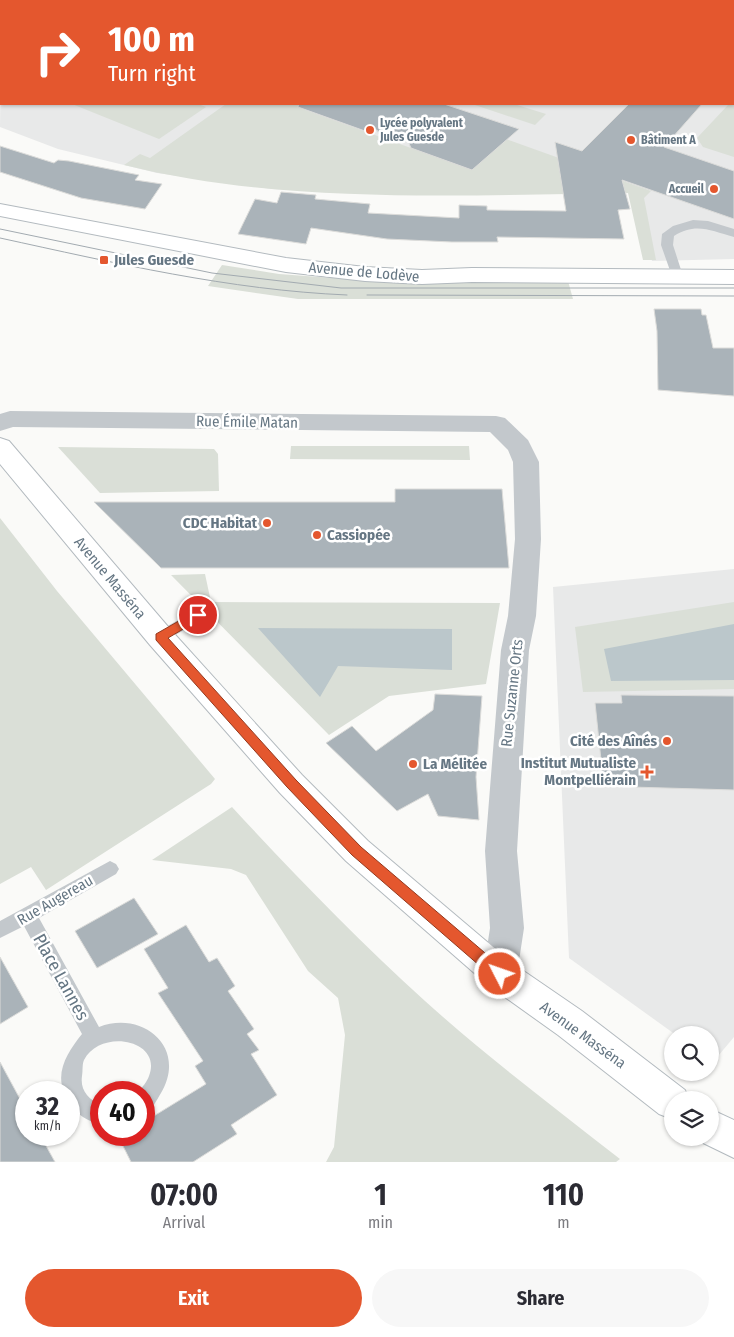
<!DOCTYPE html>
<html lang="en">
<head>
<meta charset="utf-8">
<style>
  :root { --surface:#fff; --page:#f7f7f7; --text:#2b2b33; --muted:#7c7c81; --accent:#e4572e }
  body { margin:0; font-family:"Fira Sans Condensed",sans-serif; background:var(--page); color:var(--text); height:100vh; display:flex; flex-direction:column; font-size:19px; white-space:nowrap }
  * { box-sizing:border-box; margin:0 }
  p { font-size:16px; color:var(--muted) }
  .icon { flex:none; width:28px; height:28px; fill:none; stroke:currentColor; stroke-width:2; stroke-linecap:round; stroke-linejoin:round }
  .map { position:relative; height:1162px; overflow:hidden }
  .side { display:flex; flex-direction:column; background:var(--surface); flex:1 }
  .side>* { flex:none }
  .banner { position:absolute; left:0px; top:0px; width:735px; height:105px; box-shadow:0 1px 4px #0004; background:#e4572e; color:#fff; overflow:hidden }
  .controls { position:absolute; left:664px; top:1026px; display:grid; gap:10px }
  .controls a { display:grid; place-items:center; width:55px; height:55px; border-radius:50%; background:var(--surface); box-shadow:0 1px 4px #0004; font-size:25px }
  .speed { position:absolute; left:15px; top:1081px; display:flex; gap:10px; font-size:25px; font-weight:700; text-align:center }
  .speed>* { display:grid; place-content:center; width:65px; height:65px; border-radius:50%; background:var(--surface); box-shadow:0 1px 4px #0004; line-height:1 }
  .speed small { font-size:12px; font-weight:400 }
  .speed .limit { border:8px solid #d22; background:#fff; color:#111 }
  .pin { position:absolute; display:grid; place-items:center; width:42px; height:42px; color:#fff; margin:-21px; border:2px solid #fff; border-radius:50%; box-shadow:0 1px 5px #0007 }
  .me { position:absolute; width:55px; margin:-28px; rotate:311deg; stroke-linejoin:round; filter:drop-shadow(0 0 4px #0008) }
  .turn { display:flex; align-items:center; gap:18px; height:105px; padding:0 25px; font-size:22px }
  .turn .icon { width:65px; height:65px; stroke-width:2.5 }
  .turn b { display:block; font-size:35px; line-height:42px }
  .eta { display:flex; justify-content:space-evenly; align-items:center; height:85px; text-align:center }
  .eta b { font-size:30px; font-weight:700; line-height:35px }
  .button { display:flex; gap:10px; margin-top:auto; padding:10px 25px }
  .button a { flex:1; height:58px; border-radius:30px; background:var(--accent); color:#fff; font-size:20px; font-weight:700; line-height:58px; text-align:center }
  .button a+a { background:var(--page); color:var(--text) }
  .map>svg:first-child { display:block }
  .built { fill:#e8e9e9 }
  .green { fill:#dadfd7 }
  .water { fill:#bbc7cb }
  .building { fill:#aab3b9; stroke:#dcdcda }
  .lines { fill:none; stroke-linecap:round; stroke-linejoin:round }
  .secondary-casing { stroke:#b3babf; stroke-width:2 }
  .lane { fill:#c3c8cc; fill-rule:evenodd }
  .street { fill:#c3c8cc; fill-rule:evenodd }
  .secondary { fill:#fff; fill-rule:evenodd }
  .tram { stroke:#a2aab0; stroke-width:1 }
  .route { fill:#e4572e; stroke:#94391e }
  .poi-dot { fill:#e4572e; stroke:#fff; stroke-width:2 }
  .labels { text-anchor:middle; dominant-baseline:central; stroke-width:5; stroke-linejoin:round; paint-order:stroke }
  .far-poi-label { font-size:12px; font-weight:bold; fill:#657683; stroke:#fff; text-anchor:start }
  .poi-label { font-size:15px; font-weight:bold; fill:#657683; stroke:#fff; text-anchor:start }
  .street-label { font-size:15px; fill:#657683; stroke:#fff }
  .near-street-label { font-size:18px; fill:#657683; stroke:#fff }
</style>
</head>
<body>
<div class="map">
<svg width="734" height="1162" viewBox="0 0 734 1162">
  <rect width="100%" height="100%" fill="#fafaf8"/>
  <!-- built -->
  <g class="built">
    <polygon points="66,0 734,0 734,259 652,261 636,193 445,195 271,189 157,173 58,149 0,127 1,45 1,104 734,104 734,1 64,1"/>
    <polygon points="734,569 734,1037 713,1062 710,1059 710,1035 676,1035 569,958 553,587"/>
  </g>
  <!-- green -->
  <g class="green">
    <polygon points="734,99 734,157 703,147 697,138 729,104 734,104"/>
    <polygon points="72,104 198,104 206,107 159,139"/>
    <path d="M226 104H300L297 107 472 170 506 139 651 191 644 198 656 260H643L628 193C463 195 284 205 124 165L140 154 150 158Z"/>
    <polygon points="472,104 514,104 546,114 535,125"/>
    <polygon points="222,265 279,274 346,279 568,281 573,299 298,299 208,286"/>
    <polygon points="291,446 469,446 470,460 290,459"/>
    <polygon points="58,447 214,449 218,454 219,491 100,493"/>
    <polygon points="0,518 57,591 215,779 211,784 46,890 31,867 0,884"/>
    <polygon points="205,574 211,602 500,603 486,684 389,696 329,735 171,575"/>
    <polygon points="734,602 734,689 583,692 575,627"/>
    <path d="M232 807C294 874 357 939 425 1001 487 1057 554 1107 620 1159L616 1162H326L334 1147 345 1035 338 998 308 971 246 875 231 869 152 860Z"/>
  </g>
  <!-- water -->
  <g class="water">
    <polygon points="734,624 734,680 611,681 604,649"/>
    <polygon points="258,628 452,629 452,670 338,666 320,697"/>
  </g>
  <!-- building -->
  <g class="building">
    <polygon points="299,104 444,104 519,129 472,170 411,148 408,141 391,143 388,133 379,134 377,130 365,131 298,107"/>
    <polygon points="629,104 702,104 664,147 734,171 734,219 622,180 630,209 618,210 624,239 497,237 498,242 452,242 387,239 311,228 306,244 238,234 255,199 277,203 281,192 316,195 315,199 370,204 368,213 459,218 459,205 487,206 487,210 566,211 555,142 582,151"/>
    <polygon points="0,146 54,163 58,160 69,161 139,175 135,180 162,184 145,209 81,198 0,172"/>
    <polygon points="654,309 701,309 702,315 706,315 713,348 734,348 734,396 658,390 657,331"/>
    <polygon points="395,489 502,489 509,568 161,568 94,502 395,502"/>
    <polygon points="435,694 482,696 476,777 479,820 438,816 428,794 397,811 326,743 352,726 376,751 433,710"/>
    <polygon points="621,695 734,696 734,790 631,787 631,780 603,779 595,703 622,703"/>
    <polygon points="134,898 158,934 97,968 75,931"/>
    <polygon points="186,925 209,962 217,958 235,986 228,991 254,1029 247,1034 259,1050 251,1054 277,1095 231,1125 237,1134 193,1162 131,1162 119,1138 124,1135 144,1135 144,1122 206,1084 195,1066 203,1061 158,993 168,988 144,949"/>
    <polygon points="0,957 28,1007 0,1024"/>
    <polygon points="0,1062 26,1110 26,1135 40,1135 55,1162 0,1162"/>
  </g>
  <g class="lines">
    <defs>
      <g id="secondary">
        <polygon points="0,204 286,258 365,267 422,270 472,268 734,270 734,284 472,282 422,284 365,281 286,272 0,216"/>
        <polygon points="0,438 9,441 170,629 302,775 368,841 512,963 582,1011 685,1090 689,1100 672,1100 672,1119 659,1114 558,1035 488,985 346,861 280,793 150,645 0,464"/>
        <polygon points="710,1109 734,1120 734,1158 697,1140 696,1138 710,1138"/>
      </g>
    </defs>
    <!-- secondary casing -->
    <use href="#secondary" class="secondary-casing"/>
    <!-- lane -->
    <g class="lane">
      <path d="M693 220 708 221 734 229V237C711 231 696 222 674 236L673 245 683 276 677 280 673 279 661 245 662 234 673 226Z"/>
      <polygon points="198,609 203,611 206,615 203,619 165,641 155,641 152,637 155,633"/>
      <path d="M110 861 116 864 119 869 116 874 39 918 99 1027C142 1010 188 1047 161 1093 156 1101 153 1109 144 1113V1092H139C142 1087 147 1082 149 1076 163 1039 100 1028 84 1060 82 1064 83 1071 82 1076 80 1090 88 1099 101 1105V1125C84 1119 69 1112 69 1092H64C55 1071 69 1050 82 1034L24 926 0 938V921Z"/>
    </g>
    <!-- street -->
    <polygon class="street" points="10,411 496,416 505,418 528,440 539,462 541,539 536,616 529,650 517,851 524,928 517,974 512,985 500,990 488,985 483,974 490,928 485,851 501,650 508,616 515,539 513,462 508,450 490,432 13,427 0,431 0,414"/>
    <!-- secondary -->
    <use href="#secondary" class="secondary"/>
    <!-- tram -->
    <g class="tram">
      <polyline points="0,229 212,273 341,288 734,288"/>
      <path d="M0 238C115 263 229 290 347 295"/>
      <polyline points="367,295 734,296"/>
    </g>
  </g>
  <!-- route -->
  <polygon class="route" points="198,610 202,612 202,618 168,638 296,780 361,847 505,970 507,974 505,979 500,981 495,979 352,855 287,787 156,640 156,634"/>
  <!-- markers -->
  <g class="poi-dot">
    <circle cx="370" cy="130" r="5"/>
    <circle cx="631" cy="140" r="5"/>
    <circle cx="714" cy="189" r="5"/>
    <rect x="99" y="255" width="10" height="10" rx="2.5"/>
    <circle cx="267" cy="523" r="5"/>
    <circle cx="317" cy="535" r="5"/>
    <circle cx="667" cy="741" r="5"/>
    <circle cx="413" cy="764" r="5"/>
    <path d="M644.5 764.5h5v5h5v5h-5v5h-5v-5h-5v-5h5z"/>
  </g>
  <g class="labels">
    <!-- far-poi labels -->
    <g class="far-poi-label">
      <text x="380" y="123">Lycée polyvalent<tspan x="380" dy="14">Jules Guesde</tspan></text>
      <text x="641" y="140">Bâtiment A</text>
      <text x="704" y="189" text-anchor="end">Accueil</text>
    </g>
    <!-- poi labels -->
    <g class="poi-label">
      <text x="114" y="260">Jules Guesde</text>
      <text x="257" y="523" text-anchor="end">CDC Habitat</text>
      <text x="327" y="535">Cassiopée</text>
      <text x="657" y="741" text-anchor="end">Cité des Aînés</text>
      <text x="636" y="763" text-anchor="end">Institut Mutualiste<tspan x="636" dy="17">Montpelliérain</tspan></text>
      <text x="423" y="764">La Mélitée</text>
    </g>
    <!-- street labels -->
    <g class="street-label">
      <text transform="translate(364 272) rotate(5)">Avenue de Lodève</text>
      <text transform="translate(247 422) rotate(1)">Rue Émile Matan</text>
      <text transform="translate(110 578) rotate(50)">Avenue Masséna</text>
      <text transform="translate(512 693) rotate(-84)">Rue Suzanne Orts</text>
      <text transform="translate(55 900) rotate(-30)">Rue Augereau</text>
      <text transform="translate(583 1035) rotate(36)">Avenue Masséna</text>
    </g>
    <!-- near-street labels -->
    <g class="near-street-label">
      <text transform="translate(61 977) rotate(61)">Place Lannes</text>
    </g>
  </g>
</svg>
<div class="controls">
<a><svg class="icon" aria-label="search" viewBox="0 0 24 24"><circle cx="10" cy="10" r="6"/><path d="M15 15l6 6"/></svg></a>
<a><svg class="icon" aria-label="layers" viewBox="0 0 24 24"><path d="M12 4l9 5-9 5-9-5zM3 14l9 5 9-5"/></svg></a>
</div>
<div class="speed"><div>32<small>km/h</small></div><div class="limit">40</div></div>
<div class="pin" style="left:198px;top:615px;background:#d93025"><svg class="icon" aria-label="arrive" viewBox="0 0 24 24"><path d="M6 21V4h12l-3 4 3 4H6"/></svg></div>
<svg class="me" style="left:500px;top:974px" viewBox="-20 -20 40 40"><circle r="17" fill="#e4572e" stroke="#fff" stroke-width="3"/><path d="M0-11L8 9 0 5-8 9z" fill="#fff"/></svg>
<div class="banner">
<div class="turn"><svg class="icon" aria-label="right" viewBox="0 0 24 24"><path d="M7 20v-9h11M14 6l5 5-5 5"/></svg><div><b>100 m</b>Turn right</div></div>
</div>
</div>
<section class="side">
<div class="eta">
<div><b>07:00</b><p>Arrival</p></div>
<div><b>1</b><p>min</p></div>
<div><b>110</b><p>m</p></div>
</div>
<div class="button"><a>Exit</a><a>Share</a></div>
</section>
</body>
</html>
